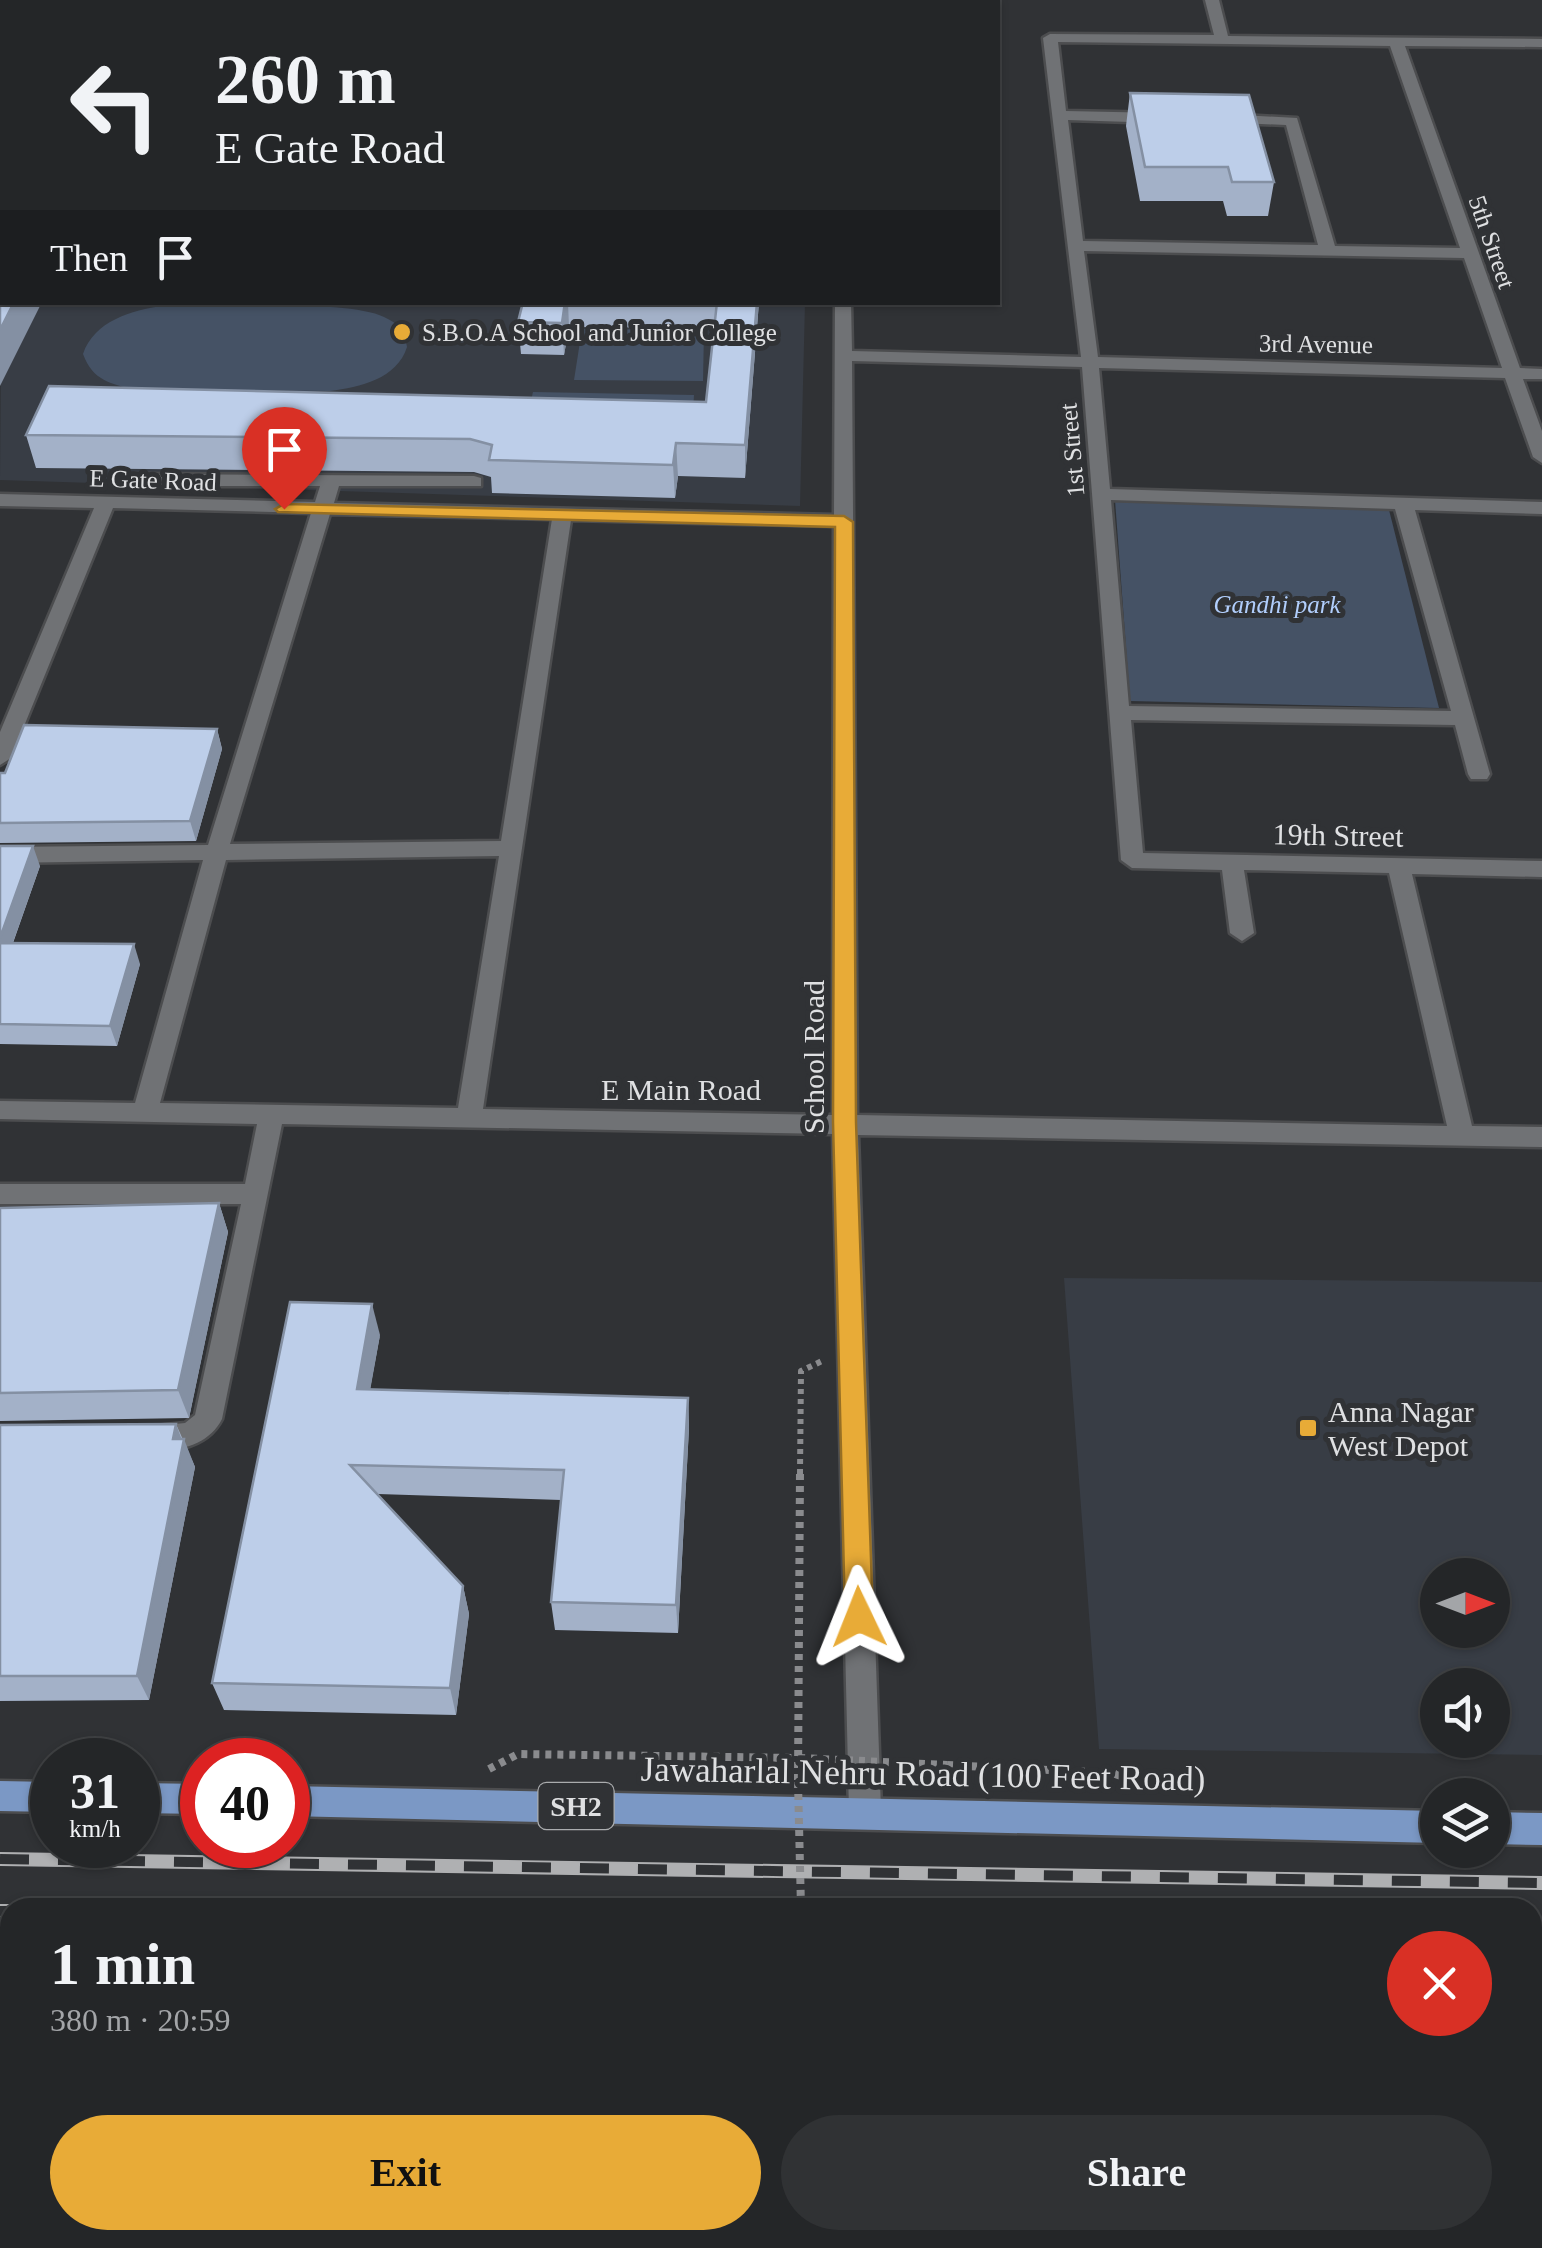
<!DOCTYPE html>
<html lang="en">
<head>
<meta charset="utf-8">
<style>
  :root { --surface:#242628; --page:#303234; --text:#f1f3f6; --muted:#a3a5a8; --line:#414345; --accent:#e8ab37 }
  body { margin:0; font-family:"Times New Roman",serif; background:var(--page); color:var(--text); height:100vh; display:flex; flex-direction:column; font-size:38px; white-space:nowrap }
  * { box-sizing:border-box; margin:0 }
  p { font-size:32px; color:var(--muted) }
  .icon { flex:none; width:55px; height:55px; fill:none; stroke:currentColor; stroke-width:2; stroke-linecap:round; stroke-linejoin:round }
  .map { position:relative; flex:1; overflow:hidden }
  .drawer { position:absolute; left:0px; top:1898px; width:1542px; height:352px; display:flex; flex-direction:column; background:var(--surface); border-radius:30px 30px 0 0; box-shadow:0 2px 8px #0004,0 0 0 2px var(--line) }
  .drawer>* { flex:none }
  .top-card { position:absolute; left:0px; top:0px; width:1000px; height:305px; box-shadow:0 2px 8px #0004,0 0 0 2px var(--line); background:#242628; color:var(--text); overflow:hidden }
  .needle { width:65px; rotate:90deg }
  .controls { position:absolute; left:1420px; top:1558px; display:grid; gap:20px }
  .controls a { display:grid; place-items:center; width:90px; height:90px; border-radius:50%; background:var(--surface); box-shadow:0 2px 8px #0004,0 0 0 2px var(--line); font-size:50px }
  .speed { position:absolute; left:30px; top:1738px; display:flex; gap:20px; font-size:50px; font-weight:700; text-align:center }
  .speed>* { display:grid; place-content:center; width:130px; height:130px; border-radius:50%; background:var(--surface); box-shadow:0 2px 8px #0004,0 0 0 2px var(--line); line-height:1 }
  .speed small { font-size:25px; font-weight:400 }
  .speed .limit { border:15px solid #d22; background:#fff; color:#111 }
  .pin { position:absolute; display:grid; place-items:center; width:85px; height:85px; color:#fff; margin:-102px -42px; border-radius:50% 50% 50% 0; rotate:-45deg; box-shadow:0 0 10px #0007 }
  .pin .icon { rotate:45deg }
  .me { position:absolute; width:110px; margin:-55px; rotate:358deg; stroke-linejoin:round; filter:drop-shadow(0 0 8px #0008) }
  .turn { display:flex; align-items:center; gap:35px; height:210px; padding:0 50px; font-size:45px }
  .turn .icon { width:130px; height:130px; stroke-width:2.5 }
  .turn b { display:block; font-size:70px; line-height:85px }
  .then { display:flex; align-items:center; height:95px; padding:0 50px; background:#0003; gap:20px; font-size:38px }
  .round { display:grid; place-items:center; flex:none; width:105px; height:105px; border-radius:52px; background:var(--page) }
  .head { display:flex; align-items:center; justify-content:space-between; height:170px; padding:0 50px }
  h1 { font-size:60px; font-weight:700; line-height:75px }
  .action { display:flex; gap:20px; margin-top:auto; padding:20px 50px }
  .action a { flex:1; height:115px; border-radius:60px; background:var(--accent); color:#111; font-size:40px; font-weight:700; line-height:115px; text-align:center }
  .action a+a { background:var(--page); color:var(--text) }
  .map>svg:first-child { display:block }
  .built { fill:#383d45; fill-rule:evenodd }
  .green { fill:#455265 }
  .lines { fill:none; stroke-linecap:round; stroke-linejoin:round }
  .minor-casing { stroke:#4c4d4f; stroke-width:5 }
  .major-casing { stroke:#4c4d4f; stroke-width:5 }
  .path-far1 { stroke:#8a8b8e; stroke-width:6; stroke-dasharray:5 5; stroke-linecap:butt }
  .path { stroke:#8a8b8e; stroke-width:8; stroke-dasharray:6 6; stroke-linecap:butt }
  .minor { fill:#707275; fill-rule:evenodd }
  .major { fill:#7b98c5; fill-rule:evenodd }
  .rail-casing { stroke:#afb0b2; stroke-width:14 }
  .rail { stroke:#303235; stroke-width:10; stroke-dasharray:29; stroke-linecap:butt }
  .path-bridge { stroke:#8a8b8e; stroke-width:8; stroke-dasharray:6 6; stroke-linecap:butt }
  .wall { fill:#a3b1c8 }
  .shaded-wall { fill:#8490a3 }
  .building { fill:#bdcee9; stroke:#8490a3; stroke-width:2.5 }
  .route { fill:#e8ab37; stroke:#976f24; stroke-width:2.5 }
  .poi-dot { fill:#e8ab37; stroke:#303235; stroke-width:4 }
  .labels { text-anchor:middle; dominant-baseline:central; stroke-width:10; stroke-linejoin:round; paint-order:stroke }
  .far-street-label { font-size:25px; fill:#dfe0e2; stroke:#303235 }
  .far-poi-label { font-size:25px; fill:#dfe0e2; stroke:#303235; text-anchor:start }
  .far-park-label { font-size:25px; font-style:italic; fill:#b1cefc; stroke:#303235 }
  .shield { fill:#303235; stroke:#aaacae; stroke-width:2.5 }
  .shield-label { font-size:28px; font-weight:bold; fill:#dfe0e2 }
  .street-label { font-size:30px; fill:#dfe0e2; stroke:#303235 }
  .poi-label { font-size:30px; fill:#dfe0e2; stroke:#303235; text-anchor:start }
  .near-street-label { font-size:35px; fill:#dfe0e2; stroke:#303235 }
</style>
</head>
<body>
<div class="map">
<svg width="1542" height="2248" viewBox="0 0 1542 2248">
  <rect width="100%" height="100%" fill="#303235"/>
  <!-- built -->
  <g class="built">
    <polygon points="2,217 2,302 805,303 800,506 0,480"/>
    <path d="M1064 1278 1542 1282V1755L1099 1749ZM1438 1575H1492V1630H1438ZM1438 1685H1492V1740H1438Z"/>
  </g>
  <!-- green -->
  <g class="green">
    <path d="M163 306C211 307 347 299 384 317 398 323 405 332 407 347 397 379 360 387 330 391L135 390C110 383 93 381 83 354 94 321 132 310 163 306Z"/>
    <polygon points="582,329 704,330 703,381 574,380"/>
    <polygon points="533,392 694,395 692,428 525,426"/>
    <polygon points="1115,500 1388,506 1439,708 1130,701"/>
  </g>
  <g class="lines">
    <defs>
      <g id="minor">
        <rect x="648" y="0" width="14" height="2"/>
        <rect x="836" y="0" width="14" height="2"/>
        <path d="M1205 0H1219L1228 36 1542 39V47L1405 46 1520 368 1542 369V379H1523L1542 431V463L1533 457 1505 378 1099 368 1110 489 1542 502V514L1415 510 1490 774 1487 779H1471L1468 774 1455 725 1131 720 1143 853 1542 861V877L1412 874 1472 1126 1542 1127V1147L858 1135 881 1811 876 1822 865 1826 854 1822 849 1811 833 1134 282 1124 222 1419C207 1449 166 1456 136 1446L132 1437 136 1428 185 1423 195 1415 241 1204H0V1184H245L257 1124 0 1119V1101L135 1103 203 860 0 863V847L208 845 311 513 113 508 11 758 0 765V732L94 508 0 506V494L315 502 320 486H135L126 480 135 474 474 476 481 478V486H339L334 503 834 515 835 302H851L852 351 1081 357 1043 38 1050 34 1214 35ZM1058 42 1390 46 1460 248 1335 246 1297 118 1222 114 1214 119 1217 122 1286 125 1318 245 1083 241 1068 120 1162 123 1170 118 1162 113 1066 111ZM1084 251 1464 258 1502 368 1098 357ZM852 361 1082 367 1121 860 1132 868 1222 870 1230 933 1242 941 1254 933 1244 870 1389 873 1447 1126 857 1115ZM1111 500 1395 509 1451 711 1129 706ZM330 514 552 519 501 841 230 844ZM571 520 834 526 833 1115 483 1109ZM499 856 458 1108 160 1103 226 860Z"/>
        <polygon points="2,165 2,178 0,179 0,166"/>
        <rect x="0" y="201" width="2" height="10"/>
        <rect x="809" y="2240" width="36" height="8"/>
      </g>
      <g id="major">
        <polygon points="0,1781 52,1782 52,1812 0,1811"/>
        <polygon points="138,1783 202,1784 202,1814 138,1813"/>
        <polygon points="288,1786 1438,1811 1438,1843 288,1816"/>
        <polygon points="1492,1812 1542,1813 1542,1845 1492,1844"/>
        <polygon points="0,1971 10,1972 10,2006 0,2005"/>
        <rect x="1532" y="2000" width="10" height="34"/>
      </g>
    </defs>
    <!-- minor casing -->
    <use href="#minor" class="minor-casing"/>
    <!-- major casing -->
    <use href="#major" class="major-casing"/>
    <!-- path-far1 -->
    <polyline class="path-far1" points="800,1474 801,1371 822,1361"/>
    <!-- path -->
    <g class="path">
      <polyline points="947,1765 1113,1773 1138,1783"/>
      <polyline points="489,1769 518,1754 799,1758"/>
      <polyline points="798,1780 800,1472"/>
      <polyline points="779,2248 780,2240"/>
    </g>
    <!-- minor -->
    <use href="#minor" class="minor"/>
    <!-- major -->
    <use href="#major" class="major"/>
    <defs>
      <g id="rail">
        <polyline points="0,1859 1542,1883"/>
        <polyline points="0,1911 10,1911"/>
        <polyline points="1532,1936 1542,1936"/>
      </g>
    </defs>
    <!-- rail casing -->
    <use href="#rail" class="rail-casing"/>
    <!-- rail -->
    <use href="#rail" class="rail"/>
    <!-- path-bridge -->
    <g class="path-bridge">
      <polyline points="799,1758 947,1765"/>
      <polyline points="798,1782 801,1908"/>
    </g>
  </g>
  <!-- wall -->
  <g class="wall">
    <polygon points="1130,93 1274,182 1268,216 1227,216 1223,201 1140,201 1126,126"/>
    <polygon points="523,302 759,302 745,478 678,476 675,498 492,493 491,477 474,472 36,468 26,435 706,402 714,328 569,327 564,355 521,354 518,322"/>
    <polygon points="217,729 222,749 196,841 0,843 0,773"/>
    <polygon points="0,846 40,866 13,943 140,964 117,1046 0,1044"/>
    <polygon points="219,1203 228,1232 189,1418 0,1421 0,1208"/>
    <polygon points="380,1335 370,1389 688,1398 689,1428 678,1633 555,1630 551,1602 561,1500 378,1494 463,1586 469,1614 456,1715 224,1710 212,1683"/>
    <polygon points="176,1424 195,1467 149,1700 0,1701 0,1425"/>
    <polygon points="1225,2240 1532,2240 1542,2248 1229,2248"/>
  </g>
  <!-- shaded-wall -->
  <g class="shaded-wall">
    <polygon points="14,302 42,302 0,386 0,330"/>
    <polygon points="565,302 568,302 569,327 564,355 562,323"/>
    <polygon points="757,302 759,302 745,478 745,445"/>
    <polygon points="676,443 678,476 675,498 673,465"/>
    <polygon points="217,729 222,749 196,841 190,821"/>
    <polygon points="33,846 40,866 6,962 0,947 0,938"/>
    <polygon points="134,944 140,964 117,1046 110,1026"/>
    <polygon points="219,1203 228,1232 189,1418 178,1390"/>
    <polygon points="372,1304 380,1335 365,1419 357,1389"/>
    <polygon points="688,1398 689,1428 678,1633 676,1605"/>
    <polygon points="176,1424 183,1443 184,1439 195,1467 149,1700 137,1676"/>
    <polygon points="463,1586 469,1614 456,1715 450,1688"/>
  </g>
  <!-- building -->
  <g class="building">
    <polygon points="1130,93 1249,95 1274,182 1232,182 1228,167 1145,167"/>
    <polygon points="2,252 2,302 14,302 0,330 0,257"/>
    <polygon points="523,302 565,302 562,323 518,322"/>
    <polygon points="717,302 757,302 745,445 676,443 673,465 489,460 492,445 470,439 26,435 49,386 706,402"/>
    <polygon points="24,725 217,729 190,821 0,823 0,773 5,773"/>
    <polygon points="0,846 33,846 0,938"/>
    <polygon points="0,943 134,944 110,1026 0,1024"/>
    <polygon points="219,1203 178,1390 0,1393 0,1208"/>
    <polygon points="290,1302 372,1304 357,1389 688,1398 676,1605 551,1602 564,1470 350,1465 463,1586 450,1688 212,1683"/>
    <polygon points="176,1424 173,1439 184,1439 137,1676 0,1676 0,1425"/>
    <polygon points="1532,2105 1542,2105 1542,2248 1247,2248 1244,2240 1532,2240"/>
    <polygon points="0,2119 10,2119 10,2240 683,2240 683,2248 0,2248"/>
  </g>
  <!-- route -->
  <polygon class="route" points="284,504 844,516 853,522 856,1122 873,1617 869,1626 859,1630 849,1626 845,1617 833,1122 835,527 278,512 275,509"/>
  <!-- markers -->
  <g class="poi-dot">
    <circle cx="402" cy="332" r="10"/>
    <rect x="1298" y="1418" width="20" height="20" rx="5"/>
  </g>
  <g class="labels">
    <!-- far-street labels -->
    <g class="far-street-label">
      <text transform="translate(1492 242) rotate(71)">5th Street</text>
      <text transform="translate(1316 344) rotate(1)">3rd Avenue</text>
      <text transform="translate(1072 450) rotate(-95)">1st Street</text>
      <text transform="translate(153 480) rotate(2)">E Gate Road</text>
    </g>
    <!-- far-poi labels -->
    <g class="far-poi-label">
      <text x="422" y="332">S.B.O.A School and Junior College</text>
    </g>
    <!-- far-park labels -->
    <g class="far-park-label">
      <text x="1277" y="604">Gandhi park</text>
    </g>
    <!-- shield labels -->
    <rect class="shield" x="538.5" y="1783" width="75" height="46" rx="8"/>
    <g class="shield-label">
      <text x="576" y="1806">SH2</text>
    </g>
    <!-- street labels -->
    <g class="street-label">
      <text transform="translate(1338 835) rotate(1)">19th Street</text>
      <text transform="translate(813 1057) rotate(-90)">School Road</text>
      <text x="681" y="1089">E Main Road</text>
    </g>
    <!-- poi labels -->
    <g class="poi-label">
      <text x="1328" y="1411">Anna Nagar<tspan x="1328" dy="34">West Depot</tspan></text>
    </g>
    <!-- near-street labels -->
    <g class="near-street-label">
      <text transform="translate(923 1774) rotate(1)">Jawaharlal Nehru Road (100 Feet Road)</text>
    </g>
  </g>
</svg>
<div class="controls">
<a><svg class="needle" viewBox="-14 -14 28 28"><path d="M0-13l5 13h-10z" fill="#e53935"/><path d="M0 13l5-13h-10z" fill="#a3a5a8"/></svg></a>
<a><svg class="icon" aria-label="sound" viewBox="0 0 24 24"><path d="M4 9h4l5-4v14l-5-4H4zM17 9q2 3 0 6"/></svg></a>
<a><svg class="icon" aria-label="layers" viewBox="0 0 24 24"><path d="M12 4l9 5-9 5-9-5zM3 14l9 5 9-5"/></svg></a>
</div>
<div class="speed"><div>31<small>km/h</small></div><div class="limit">40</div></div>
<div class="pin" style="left:284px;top:509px;background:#d93025"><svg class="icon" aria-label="arrive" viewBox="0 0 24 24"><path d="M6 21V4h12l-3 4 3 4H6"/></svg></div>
<svg class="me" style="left:859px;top:1617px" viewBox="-20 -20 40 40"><path d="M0-17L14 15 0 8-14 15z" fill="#e8ab37" stroke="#fff" stroke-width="4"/></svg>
<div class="top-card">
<div class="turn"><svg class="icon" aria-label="left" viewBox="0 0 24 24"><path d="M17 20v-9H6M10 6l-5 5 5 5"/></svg><div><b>260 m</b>E Gate Road</div></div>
<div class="then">Then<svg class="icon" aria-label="arrive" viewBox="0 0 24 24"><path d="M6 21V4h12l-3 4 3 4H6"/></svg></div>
</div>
<section class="drawer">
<div class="head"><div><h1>1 min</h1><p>380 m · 20:59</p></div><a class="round" style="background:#d93025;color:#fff"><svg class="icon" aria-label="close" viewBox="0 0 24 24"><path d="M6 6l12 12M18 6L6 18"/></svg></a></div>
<div class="action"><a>Exit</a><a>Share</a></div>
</section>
</div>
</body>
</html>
